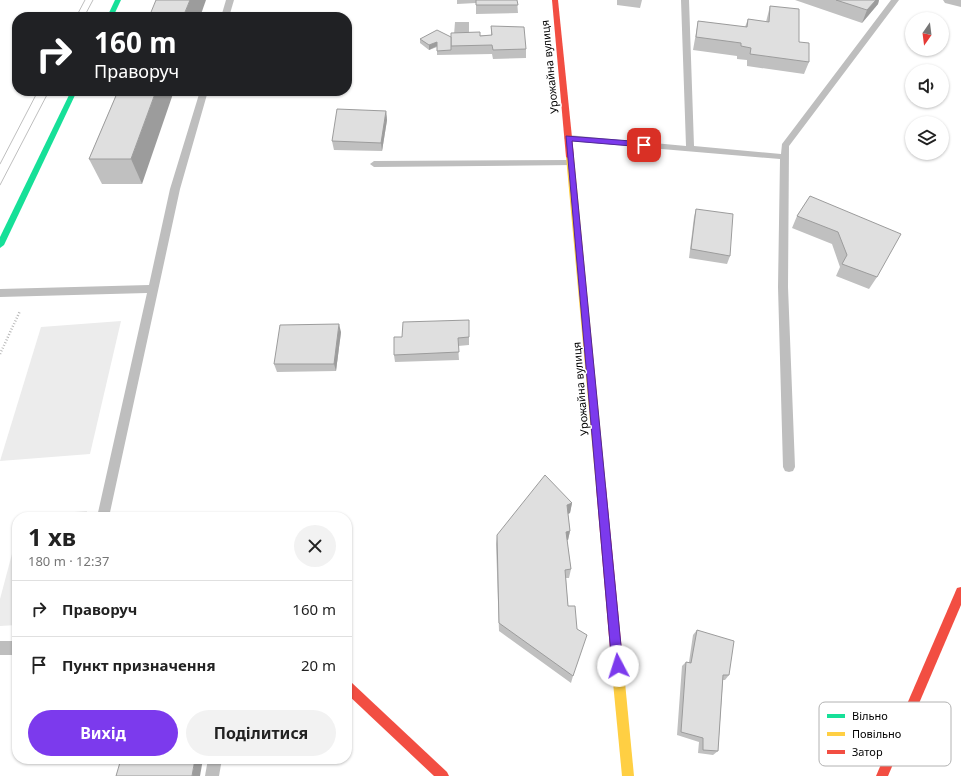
<!DOCTYPE html>
<html lang="uk">
<head>
<meta charset="utf-8">
<style>
  :root { --surface:#fff; --page:#f2f2f2; --text:#222; --muted:#767676; --line:#e0e0e0; --accent:#7c3aed }
  body { margin:0; font-family:"Noto Sans",sans-serif; background:var(--page); color:var(--text); height:100vh; display:flex; flex-direction:column; font-size:15px; white-space:nowrap }
  * { box-sizing:border-box; margin:0 }
  p { font-size:13px; color:var(--muted) }
  .icon { flex:none; width:22px; height:22px; fill:none; stroke:currentColor; stroke-width:2; stroke-linecap:round; stroke-linejoin:round }
  .map { position:relative; flex:1; overflow:hidden }
  .sheet { position:absolute; left:12px; top:512px; width:340px; height:252px; display:flex; flex-direction:column; background:var(--surface); border-radius:16px; box-shadow:0 1px 3px #0004 }
  .sheet>* { flex:none }
  .banner { position:absolute; left:12px; top:12px; width:340px; height:84px; border-radius:16px; box-shadow:0 1px 3px #0004; background:#202124; color:#fff; overflow:hidden }
  .needle { width:26px; rotate:194deg }
  .tools { position:absolute; left:905px; top:12px; display:grid; gap:8px }
  .tools a { display:grid; place-items:center; width:44px; height:44px; border-radius:50%; background:var(--surface); box-shadow:0 1px 3px #0004; font-size:20px }
  .pin { position:absolute; display:grid; place-items:center; width:34px; height:34px; color:#fff; margin:-17px; border-radius:8px; box-shadow:0 2px 6px #0006 }
  .me { position:absolute; width:44px; margin:-22px; rotate:355deg; stroke-linejoin:round; filter:drop-shadow(0 0 3px #0008) }
  .turn { display:flex; align-items:center; gap:14px; height:84px; padding:0 16px; font-size:18px }
  .turn .icon { width:52px; height:52px; stroke-width:2.5 }
  .turn b { display:block; font-size:28px; line-height:34px }
  .round { display:grid; place-items:center; flex:none; width:42px; height:42px; border-radius:21px; background:var(--page) }
  .summary { display:flex; align-items:center; justify-content:space-between; height:68px; padding:0 16px }
  h1 { font-size:24px; font-weight:700; line-height:30px }
  .primary-button { display:flex; gap:8px; margin-top:auto; padding:8px 16px }
  .primary-button a { flex:1; height:46px; border-radius:24px; background:var(--accent); color:#fff; font-size:16px; font-weight:700; line-height:46px; text-align:center }
  .primary-button a+a { background:var(--page); color:var(--text) }
  ul { padding:0; list-style:none }
  li { display:flex; align-items:center; gap:12px; height:56px; padding:0 16px; border-top:1px solid var(--line) }
  li div { flex:1 }
  li b { display:block; font-size:15px }
  li em { font-style:normal }
  .map>svg:first-child { display:block }
  .green { fill:#ececec }
  .water { fill:#bfbfbf }
  .lines { fill:none; stroke-linecap:round; stroke-linejoin:round }
  .path { stroke:#b9b9b9; stroke-width:2.5; stroke-dasharray:1 2; stroke-linecap:butt }
  .lane { fill:#bebebe; fill-rule:evenodd }
  .street { fill:#bebebe; fill-rule:evenodd }
  .fast { fill:#16e098; fill-rule:evenodd }
  .slow { fill:#ffcf43; fill-rule:evenodd }
  .jam { fill:#f24e42; fill-rule:evenodd }
  .tram { stroke:#bebebe; stroke-width:1 }
  .wall { fill:#c0c0c0 }
  .shaded-wall { fill:#9c9c9c }
  .building { fill:#dfdfdf; stroke:#9c9c9c }
  .route { fill:#7c3aed; stroke:#51269a }
  .labels { text-anchor:middle; dominant-baseline:central; stroke-width:3; stroke-linejoin:round; paint-order:stroke }
  .street-label { font-size:11px; fill:#000; stroke:#fff }
  .key { fill:#fff; stroke:#b2b2b2; stroke-width:1 }
  .key-label { font-size:11px; fill:#000 }
</style>
</head>
<body>
<div class="map">
<svg width="961" height="776" viewBox="0 0 961 776">
  <rect width="100%" height="100%" fill="#fff"/>
  <!-- green -->
  <g class="green">
    <polygon points="121,321 90,454 0,461 41,327"/>
    <polygon points="87,511 86,517 22,517 22,516"/>
    <polygon points="17,535 17,625 0,626 0,599"/>
  </g>
  <!-- water -->
  <polygon class="water" points="455,22 469,22 469,35 454,35"/>
  <g class="lines">
    <!-- path -->
    <polyline class="path" points="0,354 20,311"/>
    <!-- lane -->
    <g class="lane">
      <polygon points="226,0 234,0 229,17 221,17"/>
      <polygon points="681,0 689,0 694,146 781,154 782,144 891,0 899,0 789,146 788,287 795,467 793,471 789,472 785,471 783,467 778,287 780,159 568,141 564,138 568,135 686,146"/>
      <polygon points="200,91 208,91 180,189 109,517 97,517 147,293 0,297 0,289 149,285 170,189"/>
      <polygon points="571,160 574,161 574,165 374,167 370,164 374,161"/>
      <rect x="0" y="641" width="17" height="14"/>
      <polygon points="208,759 222,759 219,776 205,776"/>
    </g>
    <!-- street -->
    <polygon class="street" points="943,0 961,0 961,7 945,3"/>
    <!-- fast -->
    <g class="fast">
      <polygon points="115,0 121,0 113,17 107,17"/>
      <polygon points="71,91 77,91 4,245 0,248 0,237"/>
    </g>
    <!-- slow -->
    <g class="slow">
      <polygon points="567,155 573,155 574,157 606,487 604,490 601,491 598,490 596,487 566,157"/>
      <polygon points="618,666 622,668 624,672 634,776 622,776 612,672 614,668"/>
    </g>
    <!-- jam -->
    <g class="jam">
      <polygon points="552,0 558,0 574,157 570,159 566,157"/>
      <polygon points="601,483 604,484 606,487 624,672 622,676 618,678 614,676 612,672 596,487 598,484"/>
      <polygon points="961,587 961,605 888,776 876,776 957,588"/>
      <polygon points="347,680 351,682 447,772 449,776 434,776 347,694"/>
    </g>
    <!-- tram -->
    <g class="tram">
      <polyline points="76,17 85,0"/>
      <polyline points="84,17 93,0"/>
      <polyline points="0,164 38,91"/>
      <polyline points="0,185 49,91"/>
    </g>
  </g>
  <!-- wall -->
  <g class="wall">
    <polygon points="457,0 517,0 518,13 476,14 476,3 457,4"/>
    <polygon points="617,0 642,0 640,8 617,5"/>
    <polygon points="795,0 879,0 878,4 862,23"/>
    <polygon points="770,6 799,42 809,62 804,74 747,66 747,60 737,59 737,56 693,50 696,33 698,21 745,27 748,19 766,22"/>
    <polygon points="491,26 526,49 526,58 493,59 492,54 437,55 437,47 429,50 420,43 420,39 491,35"/>
    <polygon points="118,91 142,184 102,184 89,159"/>
    <polygon points="386,111 387,120 382,151 334,150 332,141"/>
    <polygon points="810,196 877,277 869,289 836,276 840,267 832,244 792,228 797,216"/>
    <polygon points="696,209 730,256 727,264 689,258 694,217"/>
    <polygon points="469,320 469,345 458,346 459,360 395,362 394,355 402,337"/>
    <polygon points="341,332 336,371 277,372 274,364"/>
    <polygon points="572,503 570,513 568,514 570,531 568,540 567,540 571,569 569,578 566,578 573,676 571,683 499,631 496,544 497,535"/>
    <polygon points="697,630 729,675 725,680 723,680 718,751 713,755 698,753 699,742 677,735 682,666 686,662 689,662 693,635"/>
  </g>
  <!-- shaded-wall -->
  <g class="shaded-wall">
    <polygon points="190,0 206,0 200,17 183,17"/>
    <polygon points="876,0 879,0 878,4 862,23 867,10"/>
    <polygon points="437,42 437,46 429,50 429,45"/>
    <polygon points="156,91 174,91 142,184 131,159"/>
    <polygon points="386,111 387,120 382,151 381,143"/>
    <polygon points="339,324 341,332 336,371 334,364"/>
    <polygon points="572,503 570,513 565,515 567,505"/>
    <polygon points="570,531 568,540 564,541 566,532"/>
    <polygon points="195,759 203,759 200,776 192,776"/>
  </g>
  <!-- building -->
  <g class="building">
    <polygon points="156,0 190,0 183,17 149,17"/>
    <polygon points="476,0 517,0 518,5 476,5"/>
    <polygon points="836,0 876,0 867,10"/>
    <polygon points="770,6 799,9 799,42 809,43 809,62 750,54 751,48 741,46 741,43 696,37 698,21 747,27 748,19 769,22"/>
    <polygon points="491,26 524,27 526,49 493,50 492,45 451,46 451,33 480,32 480,36 492,35"/>
    <polygon points="437,30 451,37 451,50 437,51 437,42 429,45 420,39"/>
    <polygon points="118,91 156,91 131,159 89,159"/>
    <polygon points="337,109 386,111 381,143 332,141"/>
    <polygon points="810,196 901,234 877,277 842,264 847,255 838,232 797,216"/>
    <polygon points="696,209 733,214 730,256 691,249"/>
    <polygon points="469,320 469,337 458,338 459,352 394,355 394,337 402,337 403,322"/>
    <polygon points="339,324 334,364 274,364 280,325"/>
    <polygon points="545,475 572,503 567,505 570,531 566,532 571,569 565,570 568,606 575,606 577,629 587,635 573,676 499,623 497,535"/>
    <polygon points="697,630 734,641 729,675 723,675 718,751 703,750 703,738 681,732 686,662 691,663"/>
    <polygon points="121,759 195,759 192,776 116,776"/>
  </g>
  <!-- route -->
  <polygon class="route" points="566,136 644,142 648,145 644,147 572,141 623,666 622,670 618,672 613,670 612,666"/>
  <g class="labels">
    <!-- street labels -->
    <g class="street-label">
      <text transform="translate(549 67) rotate(-96)">Урожайна вулиця</text>
      <text transform="translate(580 389) rotate(-95)">Урожайна вулиця</text>
    </g>
  </g>
  <!-- legend -->
  <rect x="819" y="702" width="132" height="64" rx="6" class="key"/>
  <rect x="827" y="714" width="18" height="4" fill="#16e098"/>
  <rect x="827" y="732" width="18" height="4" fill="#ffcf43"/>
  <rect x="827" y="750" width="18" height="4" fill="#f24e42"/>
  <g class="key-label">
    <text x="852" y="720">Вільно</text>
    <text x="852" y="738">Повільно</text>
    <text x="852" y="756">Затор</text>
  </g>
</svg>
<div class="tools">
<a><svg class="needle" viewBox="-14 -14 28 28"><path d="M0-13l5 13h-10z" fill="#e53935"/><path d="M0 13l5-13h-10z" fill="#767676"/></svg></a>
<a><svg class="icon" aria-label="sound" viewBox="0 0 24 24"><path d="M4 9h4l5-4v14l-5-4H4zM17 9q2 3 0 6"/></svg></a>
<a><svg class="icon" aria-label="layers" viewBox="0 0 24 24"><path d="M12 4l9 5-9 5-9-5zM3 14l9 5 9-5"/></svg></a>
</div>
<div class="pin" style="left:644px;top:145px;background:#d93025"><svg class="icon" aria-label="arrive" viewBox="0 0 24 24"><path d="M6 21V4h12l-3 4 3 4H6"/></svg></div>
<svg class="me" style="left:618px;top:666px" viewBox="-20 -20 40 40"><circle r="19" fill="#fff"/><path d="M0-13L10 11 0 6-10 11z" fill="#7c3aed"/></svg>
<div class="banner">
<div class="turn"><svg class="icon" aria-label="right" viewBox="0 0 24 24"><path d="M7 20v-9h11M14 6l5 5-5 5"/></svg><div><b>160 m</b>Праворуч</div></div>
</div>
<section class="sheet">
<div class="summary"><div><h1>1 хв</h1><p>180 m · 12:37</p></div><a class="round"><svg class="icon" aria-label="close" viewBox="0 0 24 24"><path d="M6 6l12 12M18 6L6 18"/></svg></a></div>
<ul>
<li><svg class="icon" aria-label="right" viewBox="0 0 24 24"><path d="M7 20v-9h11M14 6l5 5-5 5"/></svg><div><b>Праворуч</b></div><em>160 m</em></li>
<li><svg class="icon" aria-label="arrive" viewBox="0 0 24 24"><path d="M6 21V4h12l-3 4 3 4H6"/></svg><div><b>Пункт призначення</b></div><em>20 m</em></li>
</ul>
<div class="primary-button"><a>Вихід</a><a>Поділитися</a></div>
</section>
</div>
</body>
</html>
